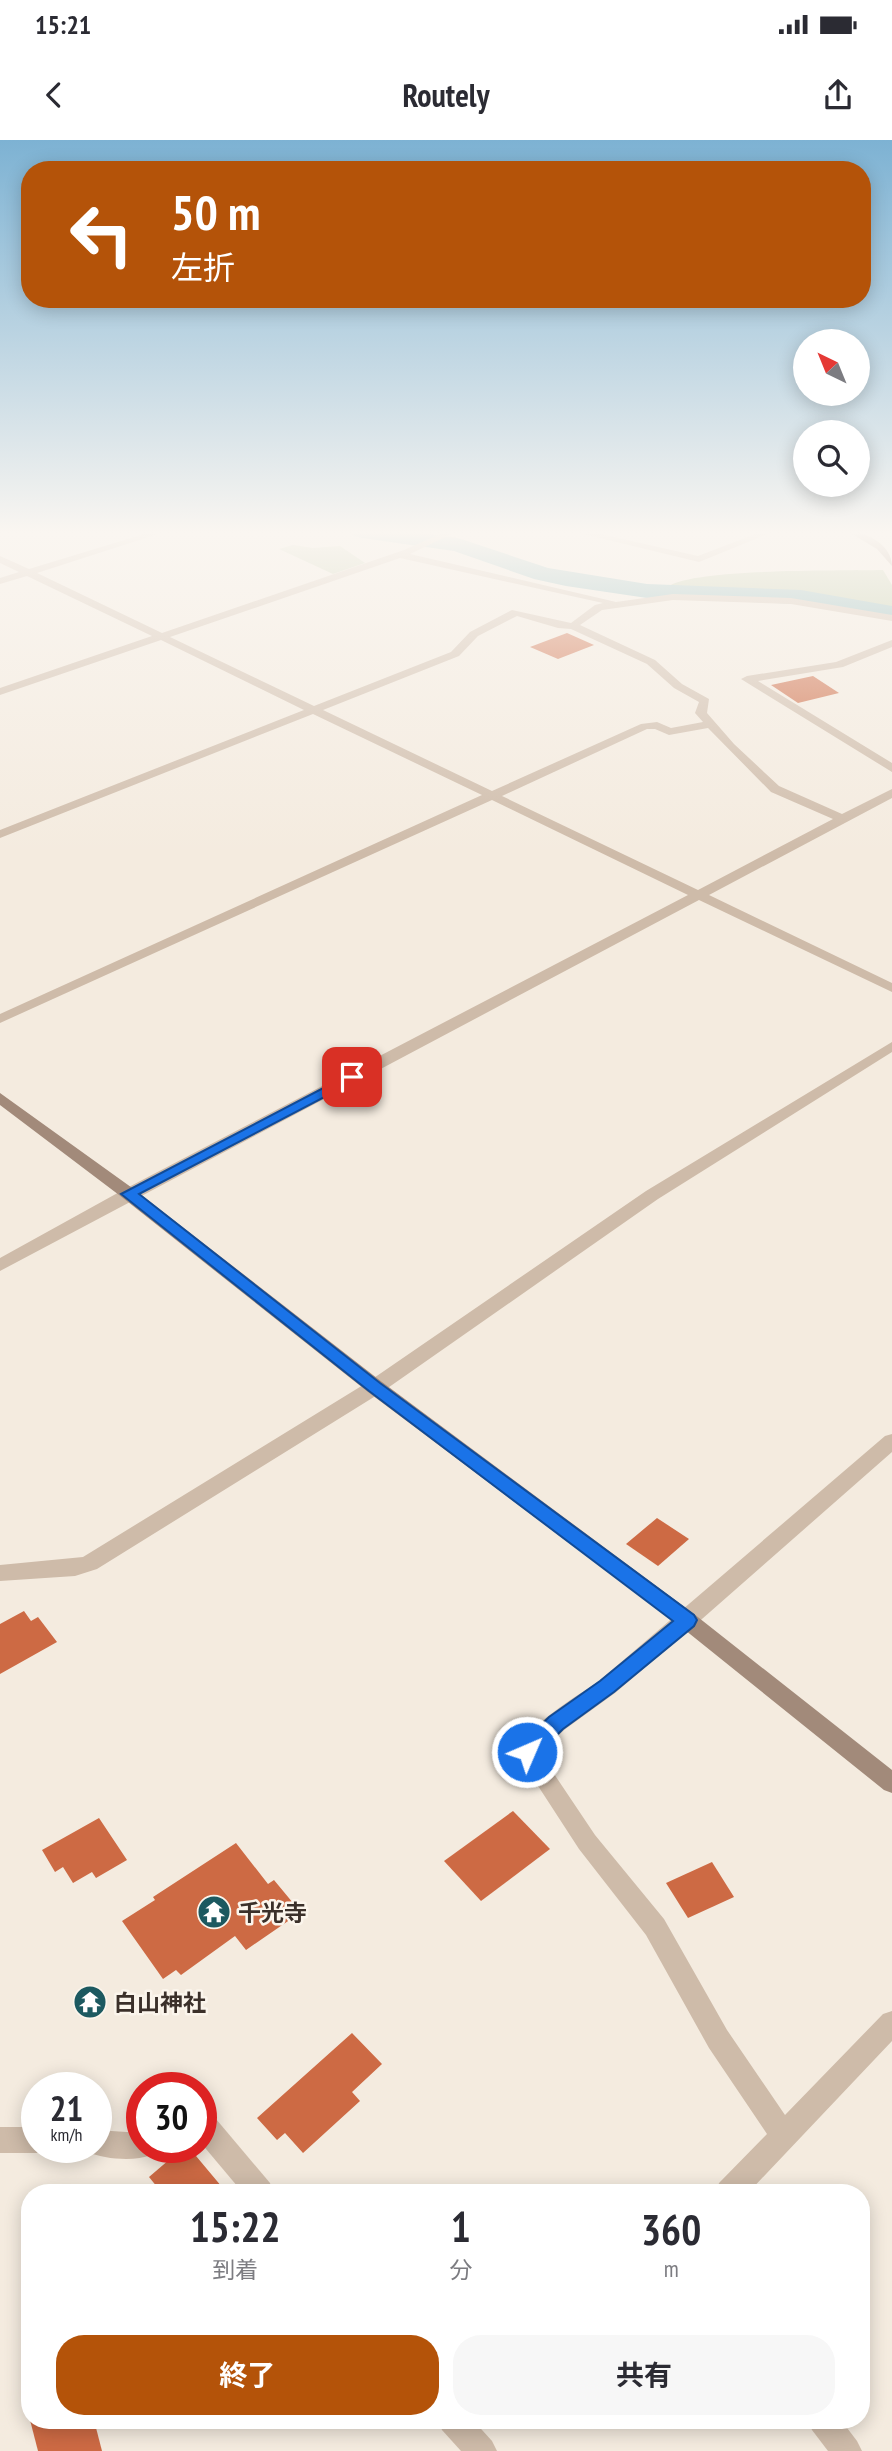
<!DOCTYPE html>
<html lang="ja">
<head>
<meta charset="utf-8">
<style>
  :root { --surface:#fff; --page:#f7f7f7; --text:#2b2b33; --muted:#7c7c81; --accent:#b45309 }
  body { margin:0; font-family:"PT Sans Narrow","Noto Sans JP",sans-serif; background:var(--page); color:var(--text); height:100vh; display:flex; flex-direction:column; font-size:26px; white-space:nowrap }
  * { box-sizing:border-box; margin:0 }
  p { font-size:23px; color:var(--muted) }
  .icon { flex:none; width:38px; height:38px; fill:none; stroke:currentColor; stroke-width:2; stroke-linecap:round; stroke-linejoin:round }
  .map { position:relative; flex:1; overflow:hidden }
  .panel { position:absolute; left:21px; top:2044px; width:849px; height:245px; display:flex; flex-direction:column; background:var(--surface); border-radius:28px; box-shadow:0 4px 18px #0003 }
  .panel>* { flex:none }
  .banner { position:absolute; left:21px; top:21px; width:850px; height:147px; border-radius:28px; box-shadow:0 4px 18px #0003; background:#b45309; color:#fff; overflow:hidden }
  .needle { width:46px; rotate:317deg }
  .buttons { position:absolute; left:793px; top:189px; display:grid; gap:14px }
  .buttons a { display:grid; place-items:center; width:77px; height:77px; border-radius:50%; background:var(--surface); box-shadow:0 4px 18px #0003; font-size:35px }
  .speed { position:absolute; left:21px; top:1932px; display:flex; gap:14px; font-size:35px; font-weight:700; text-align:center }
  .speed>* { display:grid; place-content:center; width:91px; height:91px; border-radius:50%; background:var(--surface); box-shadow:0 4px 18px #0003; line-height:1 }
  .speed small { font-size:18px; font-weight:400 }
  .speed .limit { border:10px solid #d22; background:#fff; color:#111 }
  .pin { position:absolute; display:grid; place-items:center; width:60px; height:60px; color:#fff; margin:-30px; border-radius:14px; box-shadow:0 4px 10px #0006 }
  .me { position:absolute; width:77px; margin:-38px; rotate:45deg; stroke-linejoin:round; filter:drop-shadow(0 0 5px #0008) }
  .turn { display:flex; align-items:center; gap:24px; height:147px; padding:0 35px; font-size:32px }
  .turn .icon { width:91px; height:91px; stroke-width:2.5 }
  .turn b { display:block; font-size:49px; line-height:60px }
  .eta { display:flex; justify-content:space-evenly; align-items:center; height:119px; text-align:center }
  .eta b { font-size:42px; font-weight:700; line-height:49px }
  .button { display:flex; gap:14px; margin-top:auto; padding:14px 35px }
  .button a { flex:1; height:80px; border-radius:28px; background:var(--accent); color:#fff; font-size:28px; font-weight:700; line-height:80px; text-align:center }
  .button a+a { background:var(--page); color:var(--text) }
  .status { display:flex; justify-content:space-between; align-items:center; height:49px; padding:0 35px; background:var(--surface); direction:ltr }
  .status svg { height:19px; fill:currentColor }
  header { display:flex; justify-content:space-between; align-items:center; height:91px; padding:0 35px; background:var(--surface); font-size:32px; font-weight:700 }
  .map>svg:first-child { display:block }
  .green { fill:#b6c59d }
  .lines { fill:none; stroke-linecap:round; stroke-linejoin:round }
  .river { fill:#7cb0b4; fill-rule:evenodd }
  .building { fill:#cd6a44 }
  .street { fill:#cebba9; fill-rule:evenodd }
  .secondary { fill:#a28a7a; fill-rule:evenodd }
  .route { fill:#1a73e8; stroke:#114b97; stroke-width:2 }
  .labels { text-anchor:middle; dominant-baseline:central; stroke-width:5; stroke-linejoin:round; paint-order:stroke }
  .near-poi-label { font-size:23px; font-weight:bold; fill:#3b302a; stroke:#fbf5ec; text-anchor:start }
</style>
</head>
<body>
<div class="status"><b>15:21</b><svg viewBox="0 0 49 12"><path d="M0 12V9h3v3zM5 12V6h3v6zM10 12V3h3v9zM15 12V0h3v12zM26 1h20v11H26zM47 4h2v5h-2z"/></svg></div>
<header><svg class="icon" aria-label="back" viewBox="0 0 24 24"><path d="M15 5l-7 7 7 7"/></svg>Routely<svg class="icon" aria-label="share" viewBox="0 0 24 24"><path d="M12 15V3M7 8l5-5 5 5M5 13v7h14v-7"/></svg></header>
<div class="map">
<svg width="892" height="2311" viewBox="0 0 892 2311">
  <rect width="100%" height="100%" fill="#f4ebdf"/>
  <!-- green -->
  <g class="green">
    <polygon points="293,405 313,408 340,406 365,423 333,434 279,409"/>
    <path d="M883 430 892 445V470C859 464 825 457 791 455 761 452 693 461 669 446 698 428 841 431 883 430Z"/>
  </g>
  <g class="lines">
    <!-- river -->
    <polygon class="river" points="351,391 406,391 458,398 548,428 647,444 801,450 892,466 892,480 801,464 647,458 566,446 534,439 454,411 362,398 354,396"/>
  </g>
  <!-- building -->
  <g class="building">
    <polygon points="567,493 594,505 558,519 530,507"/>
    <polygon points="813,536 839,553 798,563 771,545"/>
    <polygon points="657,1378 689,1399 658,1426 626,1404"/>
    <polygon points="24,1471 31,1481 38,1477 57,1502 0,1534 0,1484"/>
    <polygon points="513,1671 550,1709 481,1761 444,1721"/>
    <polygon points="99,1678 127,1720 96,1738 92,1732 73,1743 63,1727 55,1732 42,1710"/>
    <polygon points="236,1703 268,1744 274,1740 298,1769 288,1776 291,1779 246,1810 235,1796 181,1835 176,1830 163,1839 122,1781 155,1760 153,1757"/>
    <polygon points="712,1722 734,1757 688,1778 666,1743"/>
    <polygon points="352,1893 382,1924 352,1952 360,1961 303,2013 285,1993 277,2000 257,1978"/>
    <polygon points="191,2010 227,2053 162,2053 149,2037 177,2013 181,2018"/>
    <polygon points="30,2280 94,2280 102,2311 38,2311"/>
  </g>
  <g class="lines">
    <!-- street -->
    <g class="street">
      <path d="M154 391H167L37 433 162 493 404 410 447 391H458L410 414 616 462 673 454 791 458 892 475V481L791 464 673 460 602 470 580 485 655 520 682 544 709 559 707 573 734 604 779 646 842 674 892 649V658L709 755 892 843V852L699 760 0 1131V1118L123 1050 688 755 492 660 0 883V874L482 655 313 574 0 698V690L304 570 161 500 0 555V548L152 496 27 436 0 444V438L19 432 0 423V416L29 429ZM400 418 603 463 595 465 571 483 512 470 470 492 451 512 314 566 170 497ZM517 476 558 488 571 489 647 524 674 548 699 562 695 573 703 582 671 588 657 582 641 584 492 651 323 570 459 516 478 496ZM708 588 771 652 833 679 698 750 502 656 647 589H655L669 595Z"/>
      <polygon points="571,391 587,391 698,416 763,391 775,391 699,422"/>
      <polygon points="892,500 892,507 843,527 758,541 892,623 892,632 741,539 747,536 836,522"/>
      <polygon points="892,902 892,912 658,1059 382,1252 97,1429 75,1436 0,1441 0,1425 83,1417 368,1242 646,1051"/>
      <path d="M892 1294V1312L694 1486 615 1553 564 1590 540 1613 595 1695 664 1779 727 1890 785 1975 883 1874 892 1871V1901L748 2053H716L719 2043 767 1994 709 1908 646 1795 579 1709 516 1612C530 1583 573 1559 599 1541L885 1296Z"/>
      <polygon points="207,1975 216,1979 270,2043 273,2053 243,2053 201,2003 201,1977"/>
      <polygon points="0,1987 37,1987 37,2007 47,2007 46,2009 37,2013 0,2013"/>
      <path d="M96 1990 142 1993V2007H155L151 2015C134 2022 104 2019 87 2012L85 2007H96Z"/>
      <polygon points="437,2280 473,2280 492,2301 497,2311 461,2311 442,2290"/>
      <polygon points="807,2280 841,2280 857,2301 862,2311 828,2311 812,2290"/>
    </g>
    <!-- secondary -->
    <g class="secondary">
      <path d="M847 391C866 391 892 405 892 426L877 409Z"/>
      <polygon points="0,953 135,1050 382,1242 694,1474 892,1630 892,1653 884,1650 680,1486 368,1252 123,1058 0,965"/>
    </g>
  </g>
  <!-- sky -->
  <linearGradient id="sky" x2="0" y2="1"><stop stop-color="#7db2d3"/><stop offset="0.55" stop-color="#faf6f1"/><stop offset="1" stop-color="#faf6f1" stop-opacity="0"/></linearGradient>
  <rect width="892" height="714" fill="url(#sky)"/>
  <!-- route -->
  <polygon class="route" points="352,933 359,937 357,940 139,1054 380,1243 694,1475 697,1480 694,1486 614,1552 563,1589 534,1618 527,1620 520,1618 517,1612 520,1605 549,1577 600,1541 673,1481 369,1251 121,1054"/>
  <!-- icons -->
  <defs>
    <symbol id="temple-disc" viewBox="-11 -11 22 22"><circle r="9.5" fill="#1c5960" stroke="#fbf5ec"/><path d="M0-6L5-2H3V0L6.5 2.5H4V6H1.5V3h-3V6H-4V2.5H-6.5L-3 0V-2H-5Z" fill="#fff"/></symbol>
  </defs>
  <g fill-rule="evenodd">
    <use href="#temple-disc" x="195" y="1753" width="38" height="38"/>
    <use href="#temple-disc" x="71" y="1843" width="38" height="38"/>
  </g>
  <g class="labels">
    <!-- near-poi labels -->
    <g class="near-poi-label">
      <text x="238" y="1772">千光寺</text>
      <text x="114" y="1862">白山神社</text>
    </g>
  </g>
</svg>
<div class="buttons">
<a><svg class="needle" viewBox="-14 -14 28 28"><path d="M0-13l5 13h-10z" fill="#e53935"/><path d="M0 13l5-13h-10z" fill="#7c7c81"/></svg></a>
<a><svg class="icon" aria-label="search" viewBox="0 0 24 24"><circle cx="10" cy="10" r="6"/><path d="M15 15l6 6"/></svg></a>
</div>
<div class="speed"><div>21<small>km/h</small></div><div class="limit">30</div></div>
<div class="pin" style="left:352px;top:937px;background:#d93025"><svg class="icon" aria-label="arrive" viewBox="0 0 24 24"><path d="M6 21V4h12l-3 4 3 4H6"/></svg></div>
<svg class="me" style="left:527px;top:1612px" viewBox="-20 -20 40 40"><circle r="17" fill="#1a73e8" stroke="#fff" stroke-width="3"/><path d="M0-11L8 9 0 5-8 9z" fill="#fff"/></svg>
<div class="banner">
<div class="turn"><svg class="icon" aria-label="left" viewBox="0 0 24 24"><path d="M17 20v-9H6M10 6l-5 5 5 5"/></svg><div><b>50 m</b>左折</div></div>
</div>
<section class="panel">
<div class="eta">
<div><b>15:22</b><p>到着</p></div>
<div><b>1</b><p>分</p></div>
<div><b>360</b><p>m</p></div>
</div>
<div class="button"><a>終了</a><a>共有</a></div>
</section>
</div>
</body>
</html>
